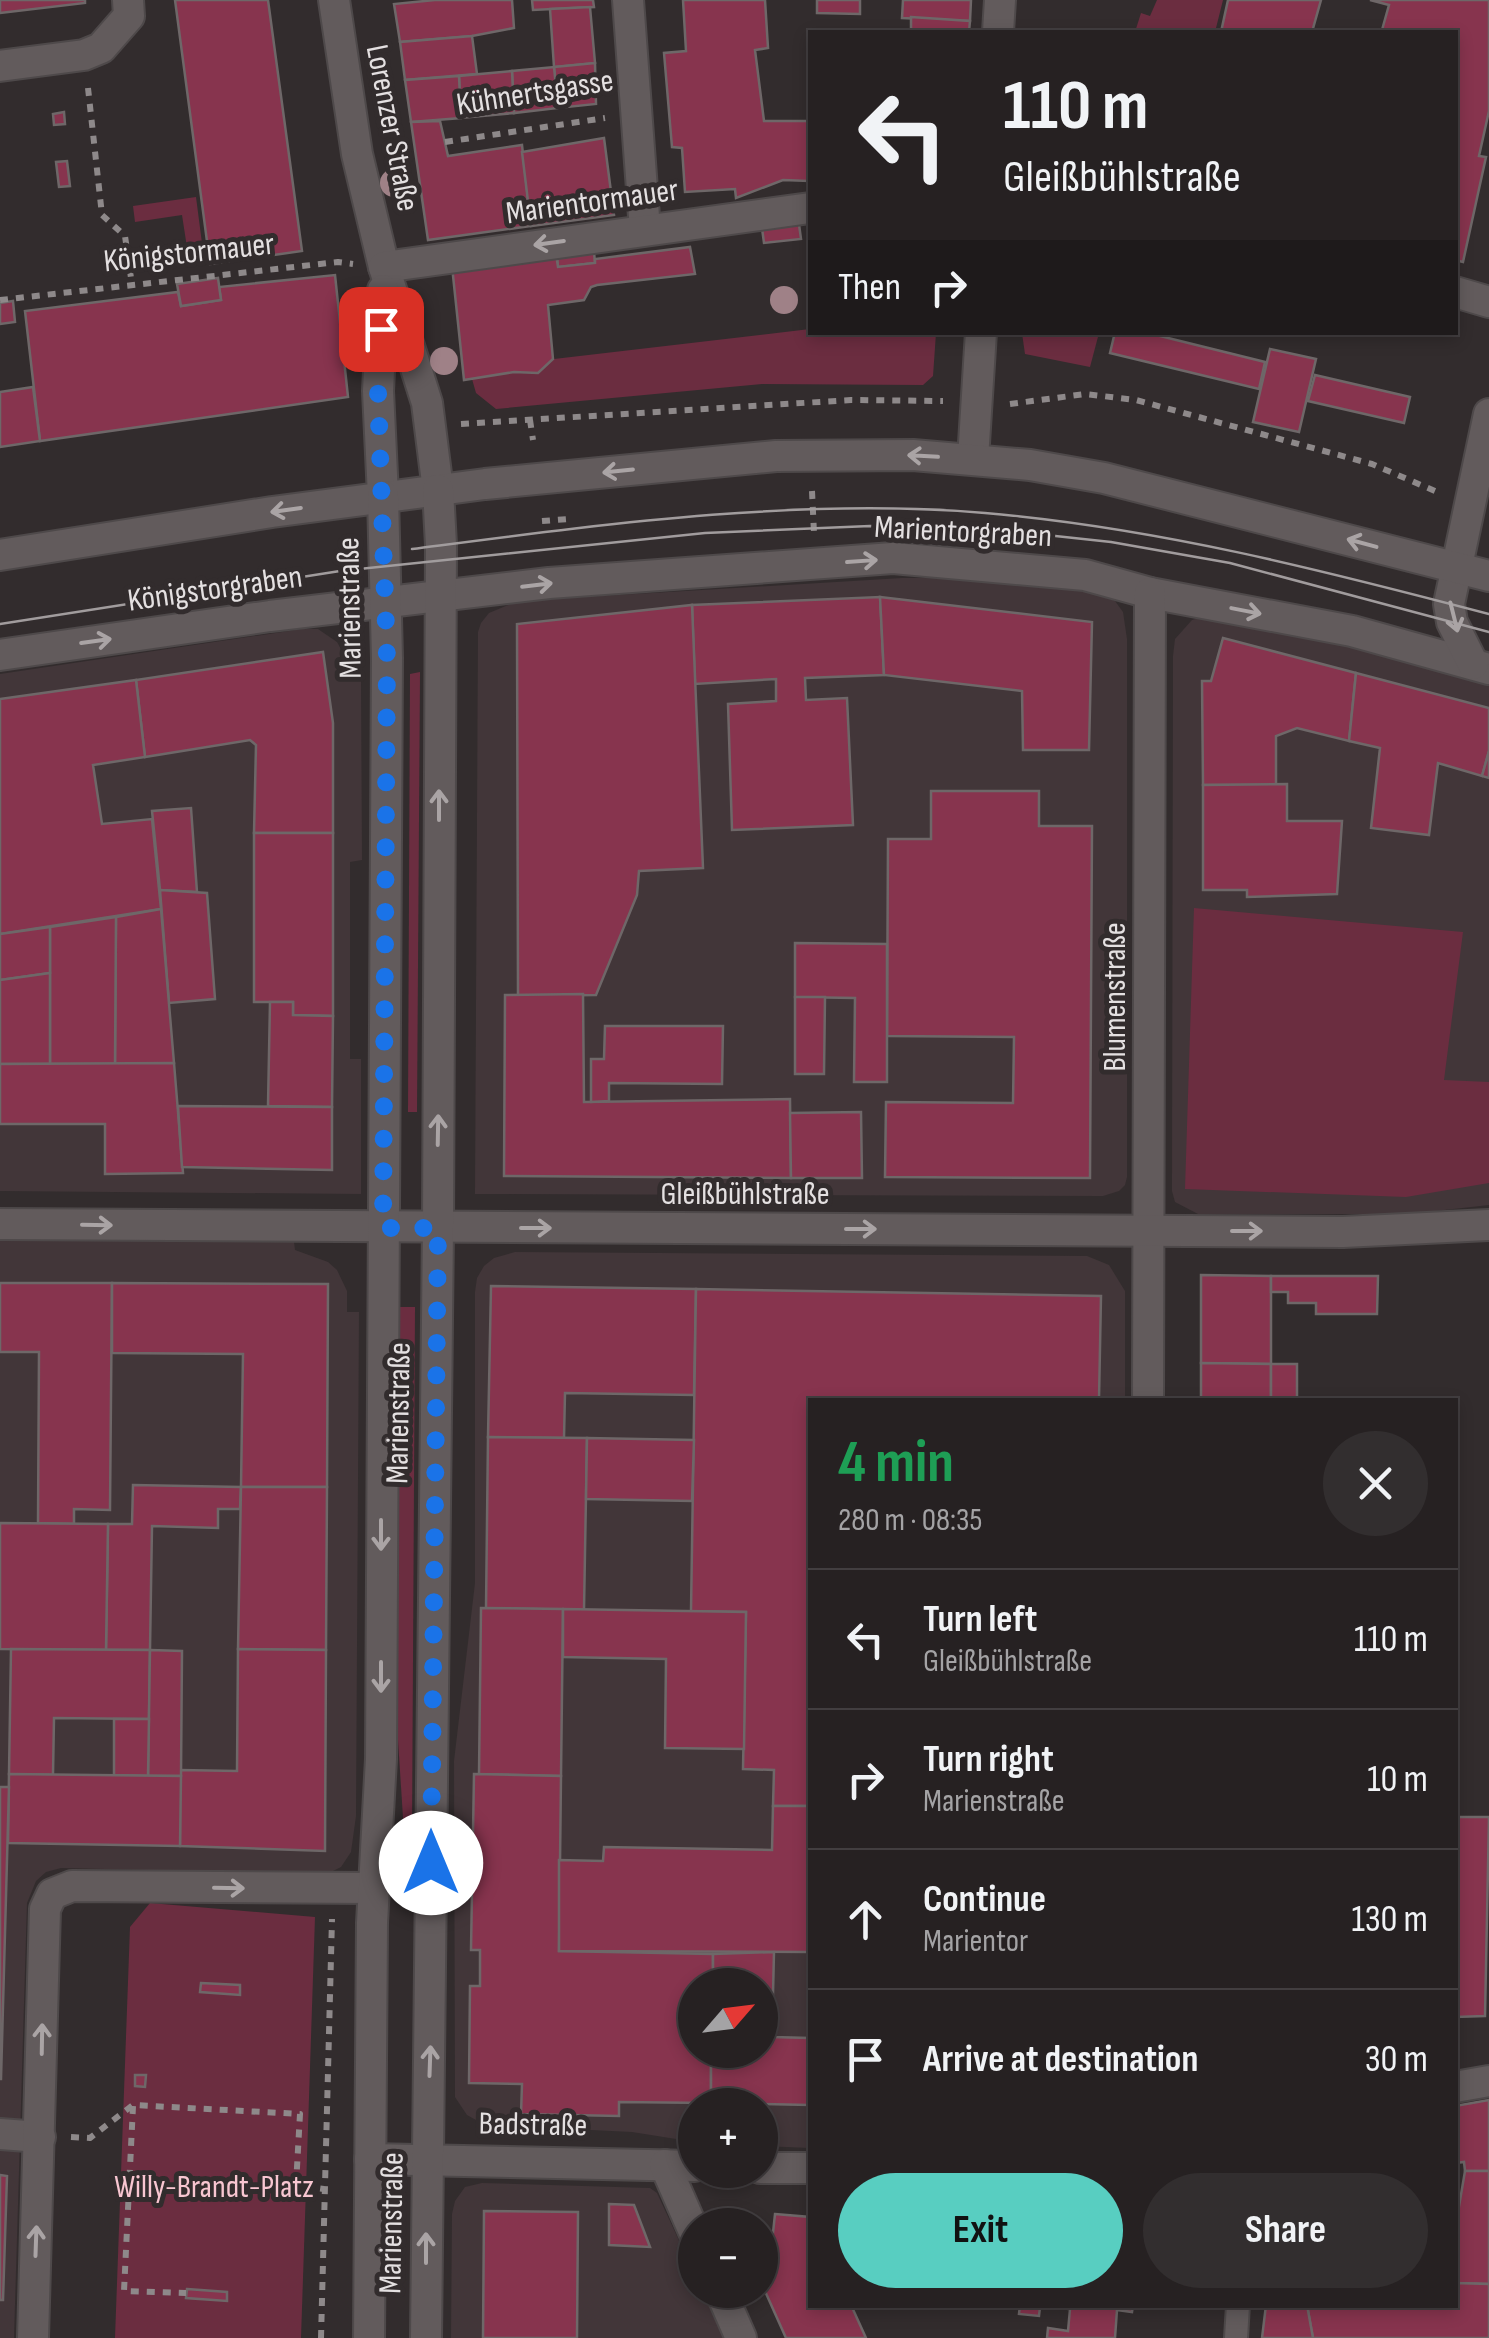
<!DOCTYPE html>
<html lang="en">
<head>
<meta charset="utf-8">
<style>
  :root { --surface:#262122; --page:#322e2f; --text:#f1f3f6; --muted:#a4a3a5; --line:#423e40; --accent:#58cec1 }
  body { margin:0; font-family:"Sofia Sans Condensed",sans-serif; background:var(--page); color:var(--text); height:100vh; display:flex; flex-direction:column; font-size:38px; white-space:nowrap }
  * { box-sizing:border-box; margin:0 }
  p { font-size:32px; color:var(--muted) }
  .icon { flex:none; width:55px; height:55px; fill:none; stroke:currentColor; stroke-width:2; stroke-linecap:round; stroke-linejoin:round }
  .map { position:relative; flex:1; overflow:hidden }
  .panel { position:absolute; left:808px; top:1398px; width:650px; height:910px; display:flex; flex-direction:column; background:var(--surface); border-radius:0px; box-shadow:0 5px 15px #0003,0 0 0 2px var(--line) }
  .panel>* { flex:none }
  .guide { position:absolute; left:808px; top:30px; width:650px; height:305px; border-radius:0px; box-shadow:0 5px 15px #0003,0 0 0 2px var(--line); background:#262122; color:var(--text); overflow:hidden }
  .needle { width:65px; rotate:62deg }
  .controls { position:absolute; left:678px; top:1968px; display:grid; gap:20px }
  .controls a { display:grid; place-items:center; width:100px; height:100px; border-radius:50%; background:var(--surface); box-shadow:0 5px 15px #0003,0 0 0 2px var(--line); font-size:50px }
  .pin { position:absolute; display:grid; place-items:center; width:85px; height:85px; color:#fff; margin:-42px; border-radius:20px; box-shadow:0 5px 15px #0006 }
  .me { position:absolute; width:110px; margin:-55px; rotate:0deg; stroke-linejoin:round; filter:drop-shadow(0 0 8px #0008) }
  .turn { display:flex; align-items:center; gap:35px; height:210px; padding:0 30px; font-size:45px }
  .turn .icon { width:130px; height:130px; stroke-width:2.5 }
  .turn b { display:block; font-size:70px; line-height:85px }
  .then { display:flex; align-items:center; height:95px; padding:0 30px; background:#0003; gap:20px; font-size:38px }
  .round { display:grid; place-items:center; flex:none; width:105px; height:105px; border-radius:52px; background:var(--page) }
  .head { display:flex; align-items:center; justify-content:space-between; height:170px; padding:0 30px }
  h1 { font-size:60px; font-weight:700; line-height:75px; color:#1e9e55 }
  .action { display:flex; gap:20px; margin-top:auto; padding:20px 30px }
  .action a { flex:1; height:115px; border-radius:60px; background:var(--accent); color:#111; font-size:40px; font-weight:700; line-height:115px; text-align:center }
  .action a+a { background:var(--page); color:var(--text) }
  ul { padding:0; list-style:none }
  li { display:flex; align-items:center; gap:30px; height:140px; padding:0 30px; border-top:2px solid var(--line) }
  li div { flex:1 }
  li b { display:block; font-size:38px }
  li em { font-style:normal }
  .map>svg:first-child { display:block }
  .built { fill:#423639; fill-rule:evenodd }
  .green { fill:#6b2d40 }
  .building { fill:#87344e; stroke:#6e6768; stroke-width:2.5 }
  .lines { fill:none; stroke-linecap:round; stroke-linejoin:round }
  .lane-casing { stroke:#4e494a; stroke-width:26 }
  .street-casing { stroke:#4e494a; stroke-width:34 }
  .secondary-casing { stroke:#4e494a; stroke-width:34 }
  .path { stroke:#8e898a; stroke-width:6; stroke-dasharray:8 8; stroke-linecap:butt }
  .lane { stroke:#625b5c; stroke-width:22 }
  .street { stroke:#625b5c; stroke-width:30 }
  .secondary { stroke:#625b5c; stroke-width:30 }
  .tram { stroke:#a19c9d; stroke-width:2.5 }
  .tree { fill:#9f8187 }
  .oneway { stroke:#aaa4a5 }
  .route { stroke:#1a73e8; stroke-width:18; stroke-dasharray:0 32.4 }
  .labels { text-anchor:middle; dominant-baseline:central; stroke-width:10; stroke-linejoin:round; paint-order:stroke }
  .street-label { font-size:32px; fill:#e4e0e1; stroke:#322c2d }
  .park-label { font-size:32px; fill:#f8c6d1; stroke:#322c2d }
</style>
</head>
<body>
<div class="map">
<svg width="1489" height="2338" viewBox="0 0 1489 2338">
  <rect width="100%" height="100%" fill="#322c2d"/>
  <!-- built -->
  <g class="built">
    <polygon points="902,578 965,578 1092,590 1115,601 1123,612 1127,639 1127,1177 1125,1185 1119,1191 1103,1196 475,1194 478,632 481,623 489,613 518,601"/>
    <polygon points="1222,611 1489,679 1489,1205 1409,1214 1198,1214 1175,1202 1172,1191 1173,656 1175,639 1192,620"/>
    <polygon points="302,629 318,629 337,642 350,665 352,681 361,680 362,860 350,862 350,1059 361,1059 361,1194 0,1191 0,674"/>
    <polygon points="0,1240 294,1242 295,1250 328,1262 337,1270 347,1291 347,1312 359,1312 356,1816 351,1852 341,1867 327,1874 61,1868 46,1872 36,1881 27,1903 14,2338 0,2338"/>
    <path d="M515 1252 1087 1256 1109 1265 1125 1291V1400H810V2148L760 2146V2105H695V2142L632 2132 485 2125 467 2115 455 2097 454 1761 475 1583V1292L477 1278 484 1266 494 1258ZM695 1985H760V2050H695Z"/>
    <polygon points="482,2183 650,2188 657,2193 695,2275 695,2290 702,2290 724,2338 451,2338 452,2214 455,2201 465,2187"/>
  </g>
  <!-- green -->
  <g class="green">
    <polygon points="1157,0 1223,0 1215,32 1135,32 1141,13 1150,16"/>
    <polygon points="196,197 203,251 188,254 182,215 135,222 133,206"/>
    <polygon points="810,329 810,332 936,333 933,376 923,385 762,384 496,409 476,393 472,379 514,372 538,373 554,359"/>
    <polygon points="1022,333 1022,332 1099,333 1090,367 1025,354"/>
    <polygon points="420,672 417,1112 408,1112 410,674"/>
    <polygon points="1194,908 1463,932 1444,1080 1489,1082 1489,1183 1406,1197 1185,1189"/>
    <polygon points="390,1307 415,1307 412,1833 404,1833 390,1616"/>
    <polygon points="150,1903 315,1917 301,2338 115,2338 130,1927"/>
  </g>
  <!-- building -->
  <g class="building">
    <polygon points="0,0 85,0 85,3 0,13"/>
    <polygon points="175,0 268,0 302,251 210,264"/>
    <polygon points="435,0 512,0 514,28 472,36 400,42 394,4"/>
    <polygon points="532,0 593,0 594,7 533,10"/>
    <polygon points="683,0 765,0 768,48 755,50 764,121 810,121 809,181 783,180 736,198 735,189 685,192 682,148 672,147 664,53 686,51"/>
    <polygon points="817,0 860,0 860,14 817,13"/>
    <polygon points="903,0 971,0 970,21 902,18"/>
    <polygon points="1228,0 1321,0 1312,32 1221,32"/>
    <polygon points="1370,0 1489,0 1489,111 1479,156 1486,157 1463,262 1455,260 1455,32 1382,30 1389,5"/>
    <polygon points="590,7 595,63 554,67 550,9"/>
    <polygon points="911,17 970,21 969,32 911,32"/>
    <polygon points="472,36 477,74 405,80 400,42"/>
    <polygon points="595,63 596,104 558,108 554,67"/>
    <polygon points="554,67 558,108 514,113 512,71"/>
    <polygon points="512,71 514,113 461,118 459,76"/>
    <polygon points="459,76 461,118 411,122 405,80"/>
    <polygon points="64,112 65,124 54,125 53,114"/>
    <polygon points="440,121 448,156 522,145 531,226 428,240 411,122"/>
    <polygon points="604,138 614,215 531,226 522,152"/>
    <polygon points="67,161 70,186 59,187 56,162"/>
    <polygon points="798,217 801,239 764,243 761,221"/>
    <polygon points="593,241 595,263 558,267 556,245"/>
    <polygon points="690,247 695,274 597,285 591,287 584,300 548,305 553,359 538,373 514,372 464,380 452,266 556,254 558,267 595,263 595,259"/>
    <polygon points="335,275 348,397 40,441 25,311 178,292 181,306 221,300 219,287"/>
    <polygon points="218,278 221,300 181,306 177,284"/>
    <polygon points="13,301 15,322 0,324 0,303"/>
    <polygon points="1115,332 1144,332 1265,362 1259,389 1110,353"/>
    <polygon points="1270,349 1316,359 1299,432 1253,422"/>
    <polygon points="1315,375 1410,397 1404,423 1308,401"/>
    <polygon points="33,387 40,441 0,447 0,392"/>
    <polygon points="880,597 884,675 805,678 806,700 847,698 853,825 732,830 728,704 776,701 776,679 695,684 692,605"/>
    <polygon points="880,597 1092,622 1089,750 1023,750 1022,691 884,675"/>
    <polygon points="692,605 703,868 639,871 637,895 596,995 518,996 517,624"/>
    <polygon points="1223,638 1356,673 1349,741 1297,728 1276,736 1276,785 1203,785 1202,681 1211,681"/>
    <polygon points="323,652 333,723 333,833 254,833 256,745 250,740 145,757 136,680"/>
    <polygon points="1356,673 1489,708 1489,751 1482,776 1438,763 1429,835 1371,828 1380,748 1349,741"/>
    <polygon points="136,680 145,757 93,765 102,824 152,819 161,909 0,934 0,699"/>
    <polygon points="1489,751 1489,778 1482,776"/>
    <polygon points="1287,784 1287,821 1342,821 1337,894 1247,897 1247,890 1203,890 1203,785"/>
    <polygon points="931,791 1039,791 1039,826 1092,826 1090,1178 885,1177 886,1102 1013,1103 1014,1037 887,1036 888,839 931,839"/>
    <polygon points="191,808 197,892 160,890 152,811"/>
    <polygon points="254,833 333,833 333,1016 293,1015 293,1002 254,1002"/>
    <polygon points="160,890 207,893 215,999 169,1003"/>
    <polygon points="161,909 174,1063 115,1064 116,917"/>
    <polygon points="116,917 115,1064 50,1064 50,927"/>
    <polygon points="50,927 50,973 0,980 0,934"/>
    <polygon points="795,943 887,944 887,1082 854,1082 855,998 795,997"/>
    <polygon points="50,973 50,1064 0,1064 0,980"/>
    <polygon points="583,994 584,1102 790,1099 791,1178 504,1176 505,995"/>
    <polygon points="795,997 825,997 824,1074 795,1074"/>
    <polygon points="270,1002 293,1002 293,1015 333,1016 332,1107 268,1106"/>
    <polygon points="605,1026 723,1026 722,1084 609,1083 609,1101 591,1102 591,1059 604,1059"/>
    <polygon points="174,1063 183,1173 105,1174 105,1124 0,1124 0,1064"/>
    <polygon points="178,1106 332,1107 332,1170 182,1167"/>
    <polygon points="861,1112 862,1178 791,1178 790,1113"/>
    <polygon points="1201,1275 1271,1276 1271,1364 1201,1363"/>
    <polygon points="1271,1276 1378,1276 1377,1314 1316,1314 1316,1303 1288,1303 1288,1292 1271,1292"/>
    <polygon points="0,1283 112,1283 110,1510 74,1509 74,1524 38,1523 39,1352 0,1352"/>
    <polygon points="112,1283 328,1284 327,1487 241,1487 243,1354 112,1353"/>
    <polygon points="491,1286 696,1289 694,1395 565,1393 564,1438 488,1437"/>
    <polygon points="696,1289 1101,1296 1099,1400 810,1400 810,1806 773,1806 774,1770 743,1769 746,1612 691,1611"/>
    <polygon points="1201,1363 1271,1364 1271,1400 1201,1400"/>
    <rect x="1271" y="1364" width="26" height="36"/>
    <polygon points="488,1437 587,1438 584,1610 486,1608"/>
    <polygon points="587,1438 694,1440 692,1501 586,1499"/>
    <polygon points="133,1485 241,1487 240,1509 218,1509 218,1528 152,1526 150,1650 106,1650 108,1524 132,1524"/>
    <polygon points="241,1487 327,1487 326,1650 238,1649"/>
    <polygon points="0,1523 108,1524 106,1650 0,1649"/>
    <polygon points="481,1608 563,1609 561,1776 479,1774"/>
    <polygon points="563,1609 746,1612 744,1749 665,1748 666,1659 563,1657"/>
    <polygon points="11,1649 150,1650 149,1719 54,1718 53,1775 9,1774"/>
    <polygon points="238,1649 326,1650 325,1851 180,1846 180,1770 237,1771"/>
    <polygon points="150,1650 182,1651 181,1776 148,1776"/>
    <polygon points="114,1719 149,1719 148,1776 114,1775"/>
    <polygon points="9,1774 181,1776 180,1846 8,1843"/>
    <polygon points="474,1774 561,1776 559,1951 713,1954 713,1985 695,1985 695,2050 711,2050 711,2103 619,2102 619,2116 521,2114 522,2084 469,2083 470,1986 480,1986 480,1950 471,1950"/>
    <polygon points="0,1787 9,1787 1,2079 0,2079"/>
    <polygon points="773,1806 810,1806 810,1952 559,1951 559,1860 603,1861 604,1847 772,1850"/>
    <polygon points="1455,1817 1489,1817 1485,2016 1455,2017"/>
    <polygon points="774,1952 772,2037 810,2038 810,2105 711,2103 711,2050 760,2050 760,1985 713,1985 713,1954"/>
    <polygon points="201,1983 240,1985 240,1995 200,1992"/>
    <polygon points="135,2075 146,2075 145,2087 135,2086"/>
    <polygon points="1489,2100 1489,2171 1465,2171 1464,2162 1455,2163 1455,2106"/>
    <polygon points="1465,2171 1489,2171 1489,2284 1455,2283 1455,2230"/>
    <polygon points="0,2175 7,2176 3,2300 0,2300"/>
    <polygon points="609,2204 634,2205 650,2247 609,2245"/>
    <polygon points="484,2211 578,2212 577,2338 483,2338"/>
    <polygon points="775,2214 810,2217 810,2305 851,2305 866,2338 786,2338 760,2280 760,2249 773,2233"/>
    <polygon points="1455,2283 1489,2284 1489,2338 1313,2338 1307,2305 1455,2305"/>
    <polygon points="187,2289 227,2292 227,2301 186,2298"/>
    <polygon points="1020,2305 1133,2305 1132,2312 1117,2310 1115,2338 1047,2338 1048,2328 1068,2331 1070,2309 1040,2307 1039,2316 1019,2314"/>
    <polygon points="1266,2305 1307,2305 1313,2338 1262,2338"/>
  </g>
  <g class="lines">
    <defs>
      <polyline id="lane" points="1236,2338 1238,2305"/>
      <g id="street">
        <polyline points="334,0 357,154 384,267 427,403 438,490"/>
        <polyline points="628,0 645,230"/>
        <polyline points="998,32 1000,0"/>
        <polyline points="0,66 84,55 101,48 129,16 128,0"/>
        <polyline points="384,267 810,208"/>
        <polyline points="383,290 378,391 383,496"/>
        <polyline points="1455,292 1489,302"/>
        <polyline points="973,459 981,332"/>
        <polyline points="0,655 270,616 549,583 893,558 1085,575 1150,593 1352,631 1489,669"/>
        <polyline points="1473,664 1452,622 1449,604 1489,414"/>
        <polyline points="1148,1400 1150,593"/>
        <polyline points="1455,2087 1489,2081"/>
        <polyline points="0,2134 40,2137"/>
        <polyline points="370,2159 695,2166"/>
        <polyline points="665,2165 695,2234"/>
        <polyline points="760,2168 810,2168"/>
        <polyline points="720,2290 741,2338"/>
        <polyline points="33,2338 45,1909 52,1894 72,1886 373,1888"/>
      </g>
      <g id="secondary">
        <polyline points="0,555 272,512 485,484 776,456 913,455 1030,465 1104,478 1489,576"/>
        <polyline points="0,1224 1343,1232 1489,1225"/>
        <polyline points="369,2338 372,1923 381,1759 387,658 383,496"/>
        <polyline points="426,2338 438,1227 441,545 438,490"/>
      </g>
    </defs>
    <!-- lane casing -->
    <use href="#lane" class="lane-casing"/>
    <!-- street casing -->
    <use href="#street" class="street-casing"/>
    <!-- secondary casing -->
    <use href="#secondary" class="secondary-casing"/>
    <!-- path -->
    <g class="path">
      <polyline points="88,88 102,215 125,236 132,285"/>
      <polyline points="445,142 605,118"/>
      <polyline points="386,150 415,146"/>
      <polyline points="809,249 810,256"/>
      <polyline points="0,300 338,262 353,264"/>
      <polyline points="1010,404 1085,394 1136,400 1372,464 1442,494"/>
      <polyline points="530,420 533,440"/>
      <polyline points="461,424 851,400 943,401"/>
      <polyline points="812,491 814,533"/>
      <polyline points="542,521 568,519"/>
      <polyline points="133,2106 124,2291 186,2293"/>
      <polyline points="71,2137 90,2138 133,2105 300,2114 296,2185 324,2189"/>
      <polyline points="321,2338 332,1919"/>
    </g>
    <!-- lane -->
    <use href="#lane" class="lane"/>
    <!-- street -->
    <use href="#street" class="street"/>
    <!-- secondary -->
    <use href="#secondary" class="secondary"/>
    <!-- tram -->
    <g class="tram">
      <path d="M412 549C598 525 798 497 985 513 1158 528 1322 570 1489 614"/>
      <polyline points="0,624 340,571 705,533 870,526 982,528 1111,542 1230,563 1489,632"/>
    </g>
  </g>
  <!-- trees -->
  <g class="tree">
    <circle cx="394" cy="183" r="14"/>
    <circle cx="784" cy="300" r="14"/>
    <circle cx="444" cy="361" r="14"/>
  </g>
  <!-- one-way arrows -->
  <defs><path id="oneway-shaft" d="M-6 0H5M1.5-3L5.5 0L1.5 3" fill="none" stroke-width="1.6" stroke-linecap="round" stroke-linejoin="round" transform="scale(2.5)"/></defs>
  <g class="oneway">
    <use href="#oneway-shaft" transform="translate(549 243) rotate(172)"/>
    <use href="#oneway-shaft" transform="translate(923 456) rotate(-177)"/>
    <use href="#oneway-shaft" transform="translate(618 471) rotate(174)"/>
    <use href="#oneway-shaft" transform="translate(286 510) rotate(172)"/>
    <use href="#oneway-shaft" transform="translate(1362 543) rotate(-165)"/>
    <use href="#oneway-shaft" transform="translate(862 561) rotate(-4)"/>
    <use href="#oneway-shaft" transform="translate(537 585) rotate(-7)"/>
    <use href="#oneway-shaft" transform="translate(1246 611) rotate(11)"/>
    <use href="#oneway-shaft" transform="translate(1454 617) rotate(76)"/>
    <use href="#oneway-shaft" transform="translate(96 641) rotate(-8)"/>
    <use href="#oneway-shaft" transform="translate(439 805) rotate(-90)"/>
    <use href="#oneway-shaft" transform="translate(438 1130) rotate(-89)"/>
    <use href="#oneway-shaft" transform="translate(97 1225) rotate(1)"/>
    <use href="#oneway-shaft" transform="translate(536 1228)"/>
    <use href="#oneway-shaft" transform="translate(861 1229)"/>
    <use href="#oneway-shaft" transform="translate(1247 1231)"/>
    <use href="#oneway-shaft" transform="translate(381 1535) rotate(90)"/>
    <use href="#oneway-shaft" transform="translate(381 1677) rotate(90)"/>
    <use href="#oneway-shaft" transform="translate(229 1888) rotate(1)"/>
    <use href="#oneway-shaft" transform="translate(42 2039) rotate(-89)"/>
    <use href="#oneway-shaft" transform="translate(430 2061) rotate(-88)"/>
    <use href="#oneway-shaft" transform="translate(36 2241) rotate(-88)"/>
    <use href="#oneway-shaft" transform="translate(426 2248) rotate(-90)"/>
  </g>
  <g class="lines">
    <!-- route -->
    <polyline class="route" points="381,329 378,391 387,658 383,1228 438,1228 431,1863"/>
  </g>
  <g class="labels">
    <!-- street labels -->
    <g class="street-label">
      <text transform="translate(535 93) rotate(-9)">Kühnertsgasse</text>
      <text transform="translate(392 128) rotate(79)">Lorenzer Straße</text>
      <text transform="translate(592 202) rotate(-8)">Marientormauer</text>
      <text transform="translate(189 253) rotate(-6)">Königstormauer</text>
      <text transform="translate(963 532) rotate(3)">Marientorgraben</text>
      <text transform="translate(215 589) rotate(-8)">Königstorgraben</text>
      <text transform="translate(350 608) rotate(-91)">Marienstraße</text>
      <text transform="translate(1115 997) rotate(-90)">Blumenstraße</text>
      <text x="745" y="1194">Gleißbühlstraße</text>
      <text transform="translate(399 1413) rotate(-89)">Marienstraße</text>
      <text transform="translate(533 2125) rotate(1)">Badstraße</text>
      <text transform="translate(392 2223) rotate(-89)">Marienstraße</text>
    </g>
    <!-- park labels -->
    <g class="park-label">
      <text x="214" y="2187">Willy-Brandt-Platz</text>
    </g>
  </g>
</svg>
<div class="controls">
<a><svg class="needle" viewBox="-14 -14 28 28"><path d="M0-13l5 13h-10z" fill="#e53935"/><path d="M0 13l5-13h-10z" fill="#a4a3a5"/></svg></a>
<a>+</a>
<a>−</a>
</div>
<div class="pin" style="left:381px;top:329px;background:#d93025"><svg class="icon" aria-label="arrive" viewBox="0 0 24 24"><path d="M6 21V4h12l-3 4 3 4H6"/></svg></div>
<svg class="me" style="left:431px;top:1863px" viewBox="-20 -20 40 40"><circle r="19" fill="#fff"/><path d="M0-13L10 11 0 6-10 11z" fill="#1a73e8"/></svg>
<div class="guide">
<div class="turn"><svg class="icon" aria-label="left" viewBox="0 0 24 24"><path d="M17 20v-9H6M10 6l-5 5 5 5"/></svg><div><b>110 m</b>Gleißbühlstraße</div></div>
<div class="then">Then<svg class="icon" aria-label="right" viewBox="0 0 24 24"><path d="M7 20v-9h11M14 6l5 5-5 5"/></svg></div>
</div>
<section class="panel">
<div class="head"><div><h1>4 min</h1><p>280 m · 08:35</p></div><a class="round"><svg class="icon" aria-label="close" viewBox="0 0 24 24"><path d="M6 6l12 12M18 6L6 18"/></svg></a></div>
<ul>
<li><svg class="icon" aria-label="left" viewBox="0 0 24 24"><path d="M17 20v-9H6M10 6l-5 5 5 5"/></svg><div><b>Turn left</b><p>Gleißbühlstraße</p></div><em>110 m</em></li>
<li><svg class="icon" aria-label="right" viewBox="0 0 24 24"><path d="M7 20v-9h11M14 6l5 5-5 5"/></svg><div><b>Turn right</b><p>Marienstraße</p></div><em>10 m</em></li>
<li><svg class="icon" aria-label="ahead" viewBox="0 0 24 24"><path d="M12 20V5M6 11l6-6 6 6"/></svg><div><b>Continue</b><p>Marientor</p></div><em>130 m</em></li>
<li><svg class="icon" aria-label="arrive" viewBox="0 0 24 24"><path d="M6 21V4h12l-3 4 3 4H6"/></svg><div><b>Arrive at destination</b></div><em>30 m</em></li>
</ul>
<div class="action"><a>Exit</a><a>Share</a></div>
</section>
</div>
</body>
</html>
